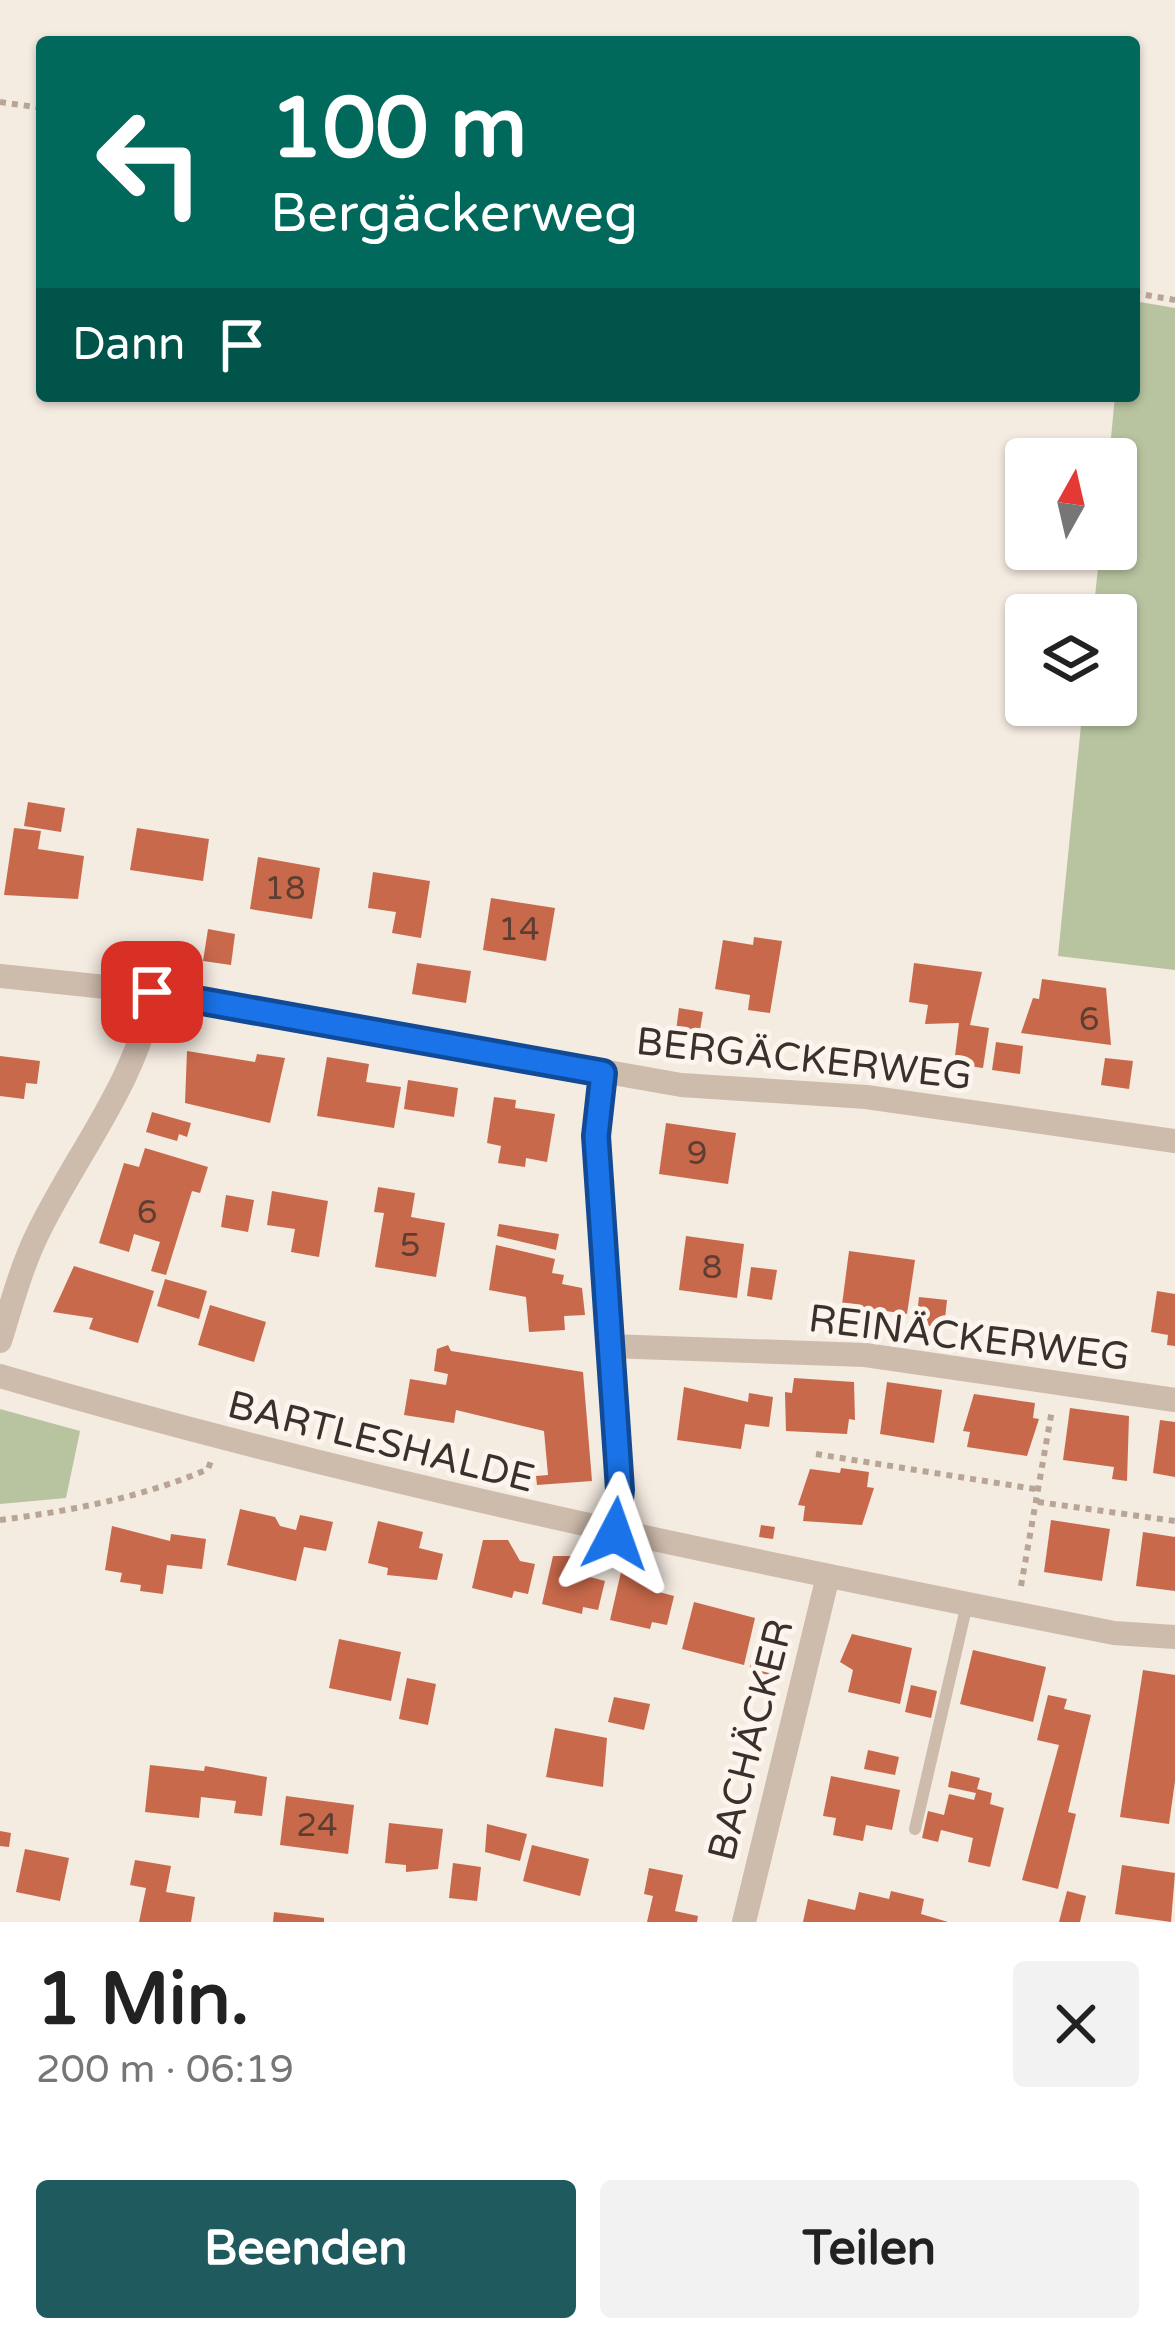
<!DOCTYPE html>
<html lang="de">
<head>
<meta charset="utf-8">
<style>
  :root { --surface:#fff; --page:#f2f2f2; --text:#222; --muted:#767676; --accent:#1f5a5e }
  body { margin:0; font-family:"Varela Round",sans-serif; background:var(--page); color:var(--text); height:100vh; display:flex; flex-direction:column; font-size:45px; white-space:nowrap }
  * { box-sizing:border-box; margin:0 }
  p { font-size:39px; color:var(--muted) }
  .icon { flex:none; width:66px; height:66px; fill:none; stroke:currentColor; stroke-width:2; stroke-linecap:round; stroke-linejoin:round }
  .map { position:relative; height:1922px; overflow:hidden }
  .side { display:flex; flex-direction:column; background:var(--surface); flex:1 }
  .side>* { flex:none }
  .banner { position:absolute; left:36px; top:36px; width:1104px; height:366px; border-radius:12px; box-shadow:0 3px 9px #0004; background:#00695c; color:#fff; overflow:hidden }
  .needle { width:78px; rotate:8deg }
  .buttons { position:absolute; left:1005px; top:438px; display:grid; gap:24px }
  .buttons a { display:grid; place-items:center; width:132px; height:132px; border-radius:12px; background:var(--surface); box-shadow:0 3px 9px #0004; font-size:60px }
  .pin { position:absolute; display:grid; place-items:center; width:102px; height:102px; color:#fff; margin:-51px; border-radius:24px; box-shadow:0 6px 18px #0006 }
  .me { position:absolute; width:132px; margin:-66px; rotate:4deg; stroke-linejoin:round; filter:drop-shadow(0 0 9px #0008) }
  .turn { display:flex; align-items:center; gap:42px; height:252px; padding:0 36px; font-size:54px }
  .turn .icon { width:156px; height:156px; stroke-width:2.5 }
  .turn b { display:block; font-size:84px; line-height:102px }
  .then { display:flex; align-items:center; height:114px; padding:0 36px; background:#0003; gap:24px; font-size:45px }
  .round { display:grid; place-items:center; flex:none; width:126px; height:126px; border-radius:12px; background:var(--page) }
  .summary { display:flex; align-items:center; justify-content:space-between; height:204px; padding:0 36px }
  h1 { font-size:72px; font-weight:700; line-height:90px }
  .button { display:flex; gap:24px; margin-top:auto; padding:24px 36px }
  .button a { flex:1; height:138px; border-radius:12px; background:var(--accent); color:#fff; font-size:48px; font-weight:700; line-height:138px; text-align:center }
  .button a+a { background:var(--page); color:var(--text) }
  .map>svg:first-child { display:block }
  .green { fill:#b8c4a0 }
  .building { fill:#c8694b }
  .lines { fill:none; stroke-linecap:round; stroke-linejoin:round }
  .path { stroke:#b9a596; stroke-width:6; stroke-dasharray:6 6; stroke-linecap:butt }
  .service { stroke:#cdbbac; stroke-width:12 }
  .minor { stroke:#cdbbac; stroke-width:24 }
  .route-casing { stroke:#114b97; stroke-width:30 }
  .route { stroke:#1a73e8; stroke-width:21 }
  .labels { text-anchor:middle; dominant-baseline:central; stroke-width:10; stroke-linejoin:round; paint-order:stroke }
  .number-label { font-size:33px; fill:#5e3e33 }
  .street-label { font-size:39px; fill:#3b302b; stroke:#fbf5ee }
</style>
</head>
<body>
<div class="map">
<svg width="1175" height="1922" viewBox="0 0 1175 1922">
  <rect width="100%" height="100%" fill="#f4ebe1"/>
  <!-- green -->
  <g class="green">
    <polygon points="1134,301 1175,308 1175,970 1058,956 1083,705 1116,705 1116,615 1093,615 1100,549 1116,549 1116,459 1109,459 1115,396 1134,396"/>
    <polygon points="0,1409 80,1431 66,1498 0,1504"/>
  </g>
  <!-- building -->
  <g class="building">
    <polygon points="28,802 65,808 61,832 24,826"/>
    <polygon points="14,828 41,831 38,849 84,856 78,899 4,895"/>
    <polygon points="137,828 209,839 203,881 130,870"/>
    <polygon points="258,857 320,868 312,919 250,909"/>
    <polygon points="373,872 430,881 421,938 392,933 396,912 368,908"/>
    <polygon points="491,898 555,908 546,961 483,950"/>
    <polygon points="208,929 235,934 231,965 203,961"/>
    <polygon points="754,937 782,941 770,1013 748,1010 750,995 715,989 723,940 753,945"/>
    <polygon points="417,963 471,971 466,1003 412,994"/>
    <polygon points="914,963 982,972 970,1025 989,1028 983,1068 954,1064 959,1023 925,1024 928,1005 909,1002"/>
    <polygon points="1042,979 1106,988 1111,1045 1021,1033 1033,998 1039,999"/>
    <polygon points="679,1008 703,1012 698,1042 675,1038"/>
    <polygon points="996,1042 1023,1046 1020,1074 992,1070"/>
    <polygon points="187,1051 255,1062 257,1054 285,1058 270,1123 185,1103"/>
    <polygon points="0,1056 40,1061 37,1084 26,1083 24,1099 0,1096"/>
    <polygon points="327,1057 369,1064 366,1082 401,1087 394,1128 317,1116"/>
    <polygon points="1105,1058 1133,1061 1129,1089 1101,1085"/>
    <polygon points="408,1080 458,1088 454,1117 404,1109"/>
    <polygon points="494,1097 516,1100 515,1108 555,1114 547,1162 526,1158 525,1167 498,1163 501,1146 487,1143"/>
    <polygon points="152,1112 191,1123 187,1137 179,1134 177,1141 146,1132"/>
    <polygon points="666,1123 736,1133 728,1184 659,1174"/>
    <polygon points="145,1148 208,1167 200,1193 192,1191 166,1275 151,1271 160,1242 134,1234 129,1252 99,1243 124,1163 139,1167"/>
    <polygon points="378,1187 415,1193 411,1217 445,1223 436,1277 375,1267 384,1213 374,1212"/>
    <polygon points="272,1191 328,1201 319,1257 291,1252 295,1229 267,1225"/>
    <polygon points="226,1195 254,1200 248,1232 221,1227"/>
    <polygon points="499,1224 559,1234 556,1250 497,1236"/>
    <polygon points="686,1236 744,1244 737,1298 679,1290"/>
    <polygon points="496,1245 555,1259 552,1273 564,1275 562,1284 582,1288 585,1315 564,1316 565,1330 529,1332 526,1297 489,1290"/>
    <polygon points="849,1251 915,1260 907,1314 842,1305"/>
    <polygon points="74,1266 154,1291 138,1343 89,1329 93,1318 53,1312"/>
    <polygon points="751,1267 777,1270 772,1300 747,1296"/>
    <polygon points="165,1279 207,1291 199,1319 157,1306"/>
    <polygon points="1157,1291 1175,1294 1175,1346 1167,1345 1168,1335 1151,1332"/>
    <polygon points="919,1297 947,1300 944,1328 916,1324"/>
    <polygon points="210,1305 266,1322 254,1362 198,1345"/>
    <polygon points="448,1345 451,1351 583,1372 592,1481 537,1485 536,1476 548,1475 544,1431 456,1410 454,1423 404,1415 410,1379 446,1385 448,1374 434,1371 437,1349"/>
    <polygon points="794,1378 854,1382 855,1420 849,1419 847,1434 786,1431 785,1392 792,1393"/>
    <polygon points="887,1382 942,1390 934,1443 880,1434"/>
    <polygon points="684,1387 748,1402 749,1393 773,1397 769,1427 745,1424 741,1449 677,1440"/>
    <polygon points="974,1394 1035,1403 1033,1418 1039,1419 1027,1456 967,1447 970,1432 963,1431"/>
    <polygon points="1070,1408 1129,1416 1127,1481 1112,1479 1114,1467 1063,1460"/>
    <polygon points="1160,1420 1175,1422 1175,1477 1153,1473"/>
    <polygon points="841,1468 869,1472 867,1487 874,1488 862,1525 803,1521 805,1506 798,1505 810,1469 840,1473"/>
    <polygon points="240,1509 275,1517 280,1526 296,1530 300,1515 333,1522 326,1551 304,1547 296,1581 227,1565"/>
    <polygon points="1051,1520 1110,1529 1102,1581 1044,1572"/>
    <polygon points="378,1521 423,1532 419,1548 443,1554 437,1580 387,1575 388,1568 368,1563"/>
    <polygon points="761,1525 775,1527 773,1539 759,1537"/>
    <polygon points="112,1526 170,1541 171,1534 206,1539 202,1569 167,1565 163,1594 140,1591 141,1585 120,1582 122,1573 105,1570"/>
    <polygon points="1143,1532 1175,1537 1175,1591 1136,1586"/>
    <polygon points="483,1540 508,1540 520,1561 535,1564 528,1594 514,1591 512,1598 472,1588"/>
    <polygon points="553,1556 578,1556 590,1577 605,1581 598,1610 583,1607 582,1614 542,1604"/>
    <polygon points="621,1572 646,1572 659,1592 674,1596 667,1625 652,1622 650,1629 610,1620"/>
    <polygon points="694,1602 755,1618 744,1665 682,1649"/>
    <polygon points="852,1634 912,1648 900,1704 848,1692 853,1670 840,1662"/>
    <polygon points="339,1639 401,1652 391,1701 329,1688"/>
    <polygon points="756,1644 783,1650 776,1677 749,1670"/>
    <polygon points="973,1650 1046,1667 1033,1722 960,1704"/>
    <polygon points="1143,1670 1175,1675 1175,1781 1169,1824 1120,1817"/>
    <polygon points="407,1678 436,1684 428,1725 399,1719"/>
    <polygon points="911,1685 937,1691 931,1718 905,1712"/>
    <polygon points="1048,1695 1067,1699 1064,1709 1091,1715 1068,1812 1076,1814 1058,1889 1022,1880 1059,1745 1037,1740"/>
    <polygon points="614,1697 650,1704 644,1730 608,1722"/>
    <polygon points="555,1728 607,1738 603,1787 546,1777"/>
    <polygon points="868,1750 899,1757 895,1775 864,1769"/>
    <polygon points="150,1765 204,1771 205,1766 267,1777 262,1816 234,1813 236,1801 201,1797 199,1818 145,1812"/>
    <polygon points="951,1771 980,1778 977,1789 992,1793 990,1804 1004,1808 990,1867 968,1862 973,1838 941,1830 938,1842 922,1838 928,1811 944,1815 949,1794 974,1800 976,1793 948,1787"/>
    <polygon points="831,1776 900,1790 892,1830 866,1825 863,1841 833,1835 836,1818 823,1816"/>
    <polygon points="286,1796 354,1805 348,1854 280,1845"/>
    <polygon points="389,1823 443,1829 438,1869 406,1872 406,1865 385,1863"/>
    <polygon points="487,1824 527,1834 520,1861 485,1852"/>
    <polygon points="0,1831 11,1833 9,1847 0,1846"/>
    <polygon points="532,1845 589,1859 580,1896 523,1881"/>
    <polygon points="25,1849 69,1858 60,1901 16,1892"/>
    <polygon points="135,1860 171,1866 166,1892 195,1897 191,1922 139,1922 146,1888 130,1885"/>
    <polygon points="453,1863 481,1867 477,1901 449,1898"/>
    <polygon points="1122,1865 1175,1873 1171,1922 1115,1914"/>
    <polygon points="649,1868 683,1875 675,1911 698,1916 697,1922 647,1922 653,1896 644,1894"/>
    <polygon points="891,1891 924,1899 921,1914 948,1922 803,1922 808,1899 855,1910 859,1892 889,1899"/>
    <polygon points="1067,1891 1086,1896 1080,1922 1059,1922"/>
    <polygon points="274,1912 324,1918 324,1922 273,1922"/>
  </g>
  <g class="lines">
    <!-- path -->
    <g class="path">
      <polyline points="0,102 42,108"/>
      <polyline points="1134,293 1175,300"/>
      <polyline points="816,1454 1041,1490"/>
      <polyline points="1038,1502 1175,1521"/>
      <path d="M0 1520C70 1511 144 1497 208 1469L211 1461"/>
      <polyline points="1021,1586 1052,1410"/>
    </g>
    <!-- service -->
    <polyline class="service" points="915,1829 967,1604"/>
    <!-- minor -->
    <g class="minor">
      <polyline points="0,976 163,993 681,1085 866,1097 1175,1141"/>
      <polyline points="603,1073 596,1136 620,1490 615,1535"/>
      <path d="M0 1341C11 1306 21 1268 37 1235 77 1152 136 1084 153 992"/>
      <polyline points="609,1346 865,1355 1175,1400"/>
      <path d="M0 1376C367 1484 739 1559 1114 1633L1175 1637"/>
      <polyline points="744,1922 828,1576"/>
    </g>
  </g>
  <g class="lines">
    <defs>
      <polyline id="route" points="152,992 603,1073 596,1136 620,1490 615,1534"/>
    </defs>
    <!-- route casing -->
    <use href="#route" class="route-casing"/>
    <!-- route -->
    <use href="#route" class="route"/>
  </g>
  <g class="labels">
    <!-- number labels -->
    <g class="number-label">
      <text x="285" y="888">18</text>
      <text x="519" y="929">14</text>
      <text x="1089" y="1019">6</text>
      <text x="697" y="1153">9</text>
      <text x="147" y="1212">6</text>
      <text x="410" y="1245">5</text>
      <text x="712" y="1267">8</text>
      <text x="317" y="1825">24</text>
    </g>
    <!-- street labels -->
    <g class="street-label">
      <text transform="translate(804 1059) rotate(6)">BERGÄCKERWEG</text>
      <text transform="translate(969 1338) rotate(7)">REINÄCKERWEG</text>
      <text transform="translate(381 1442) rotate(14)">BARTLESHALDE</text>
      <text transform="translate(751 1740) rotate(-76)">BACHÄCKER</text>
    </g>
  </g>
</svg>
<div class="buttons">
<a><svg class="needle" viewBox="-14 -14 28 28"><path d="M0-13l5 13h-10z" fill="#e53935"/><path d="M0 13l5-13h-10z" fill="#767676"/></svg></a>
<a><svg class="icon" aria-label="layers" viewBox="0 0 24 24"><path d="M12 4l9 5-9 5-9-5zM3 14l9 5 9-5"/></svg></a>
</div>
<div class="pin" style="left:152px;top:992px;background:#d93025"><svg class="icon" aria-label="arrive" viewBox="0 0 24 24"><path d="M6 21V4h12l-3 4 3 4H6"/></svg></div>
<svg class="me" style="left:615px;top:1534px" viewBox="-20 -20 40 40"><path d="M0-17L14 15 0 8-14 15z" fill="#1a73e8" stroke="#fff" stroke-width="4"/></svg>
<div class="banner">
<div class="turn"><svg class="icon" aria-label="left" viewBox="0 0 24 24"><path d="M17 20v-9H6M10 6l-5 5 5 5"/></svg><div><b>100 m</b>Bergäckerweg</div></div>
<div class="then">Dann<svg class="icon" aria-label="arrive" viewBox="0 0 24 24"><path d="M6 21V4h12l-3 4 3 4H6"/></svg></div>
</div>
</div>
<section class="side">
<div class="summary"><div><h1>1 Min.</h1><p>200 m · 06:19</p></div><a class="round"><svg class="icon" aria-label="close" viewBox="0 0 24 24"><path d="M6 6l12 12M18 6L6 18"/></svg></a></div>
<div class="button"><a>Beenden</a><a>Teilen</a></div>
</section>
</body>
</html>
